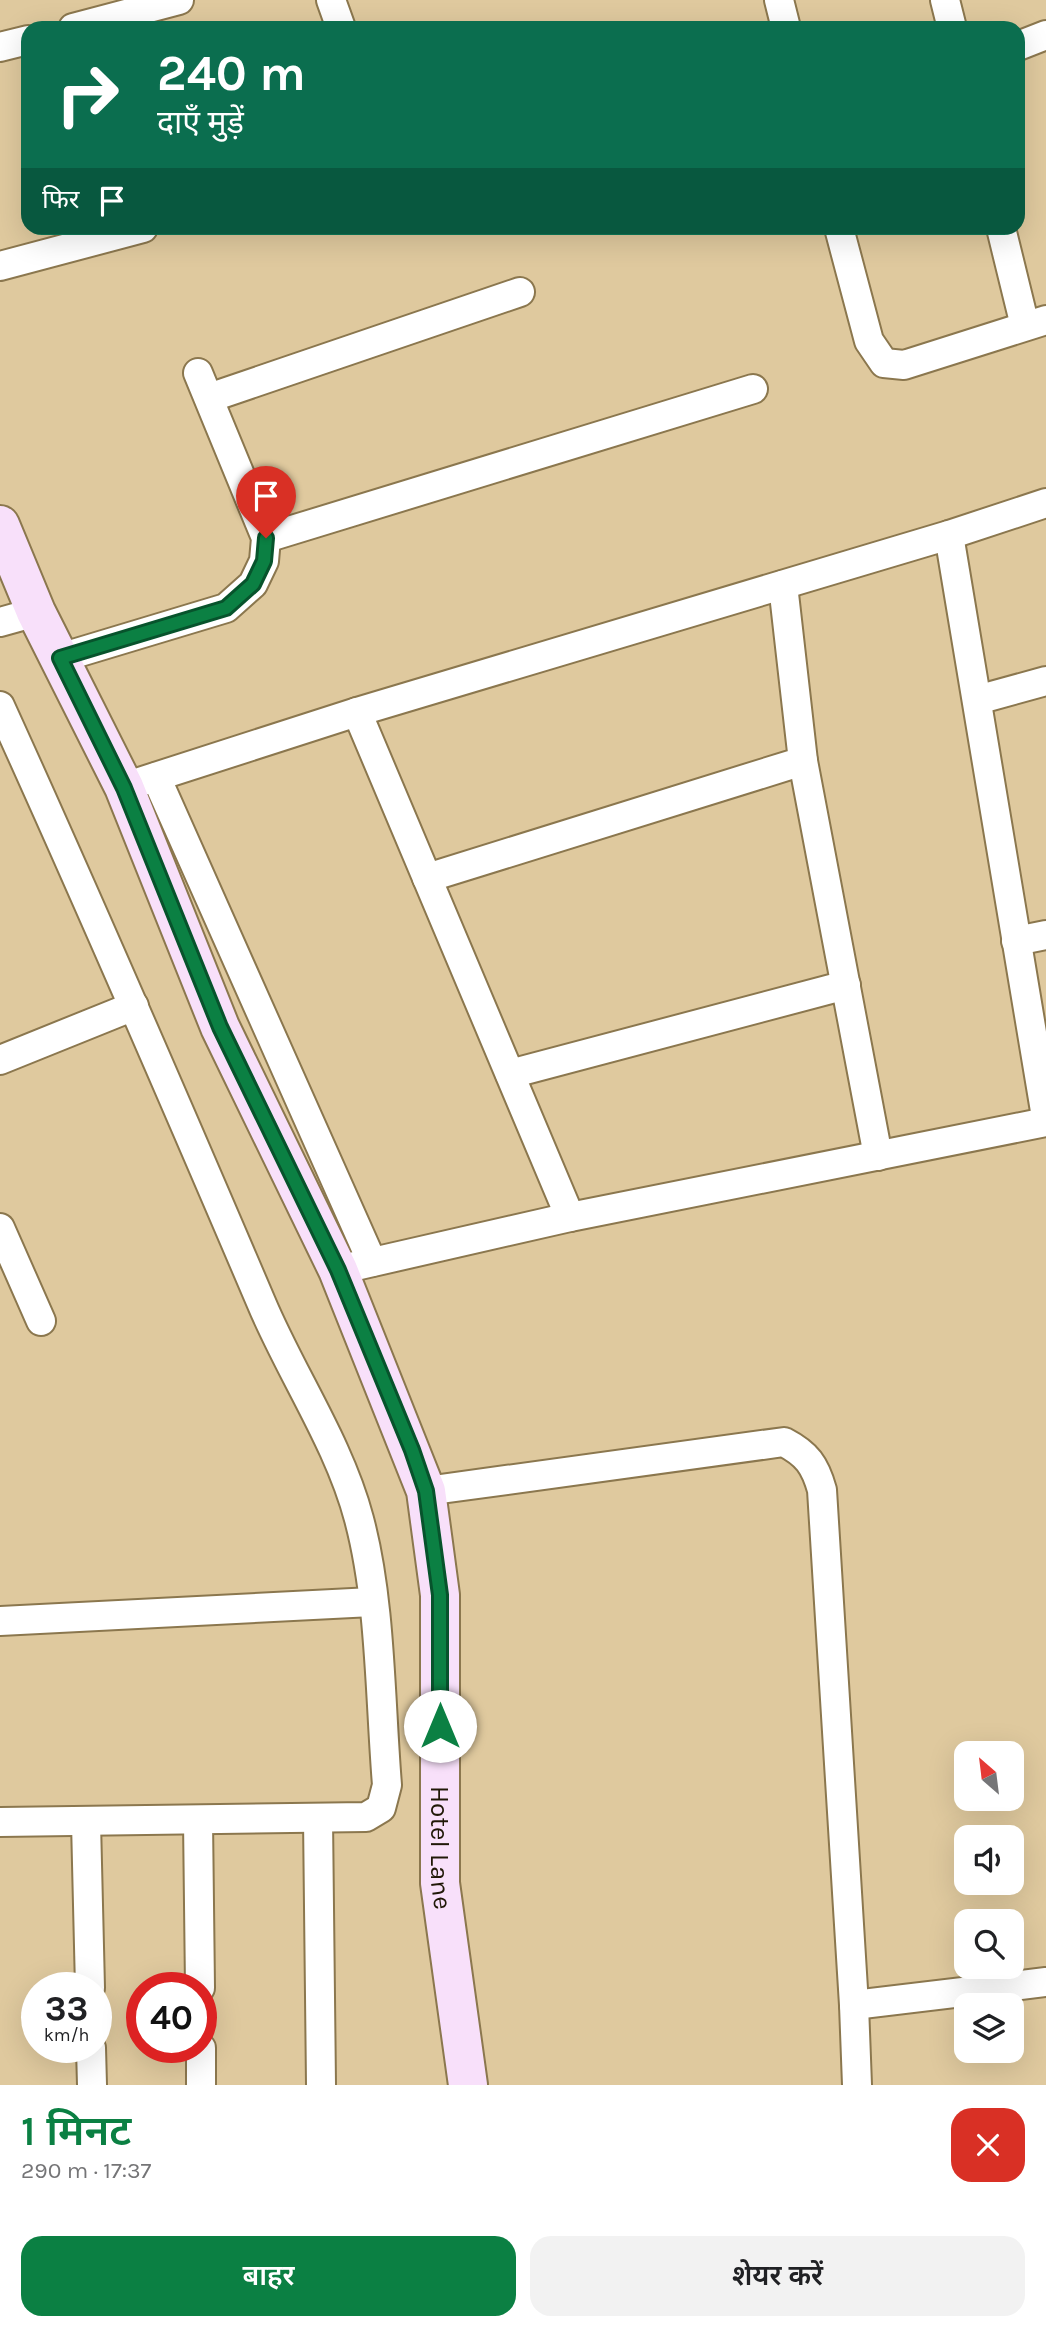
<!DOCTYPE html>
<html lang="hi">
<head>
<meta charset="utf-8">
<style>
  :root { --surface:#fff; --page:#f2f2f2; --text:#202124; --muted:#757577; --accent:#0b8043 }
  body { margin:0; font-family:Karla,"Noto Sans Devanagari",sans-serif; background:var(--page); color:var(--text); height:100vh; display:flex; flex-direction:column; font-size:26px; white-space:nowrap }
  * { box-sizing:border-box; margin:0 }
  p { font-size:23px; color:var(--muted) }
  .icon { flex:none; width:38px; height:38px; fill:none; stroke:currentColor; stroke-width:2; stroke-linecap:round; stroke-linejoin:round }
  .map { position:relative; height:2085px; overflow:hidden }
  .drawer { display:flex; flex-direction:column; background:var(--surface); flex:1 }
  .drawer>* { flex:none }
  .banner { position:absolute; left:21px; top:21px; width:1004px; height:214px; border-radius:21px; box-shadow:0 7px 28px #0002; background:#0b6e4f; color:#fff; overflow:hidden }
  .needle { width:46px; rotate:332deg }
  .tools { position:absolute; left:954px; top:1741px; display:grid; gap:14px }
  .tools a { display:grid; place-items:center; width:70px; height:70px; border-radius:14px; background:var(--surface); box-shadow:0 7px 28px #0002; font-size:35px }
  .speed { position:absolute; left:21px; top:1972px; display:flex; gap:14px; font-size:35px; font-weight:700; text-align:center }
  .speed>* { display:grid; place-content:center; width:91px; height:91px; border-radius:50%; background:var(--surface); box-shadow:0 7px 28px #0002; line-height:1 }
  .speed small { font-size:18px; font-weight:400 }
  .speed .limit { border:10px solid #d22; background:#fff; color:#111 }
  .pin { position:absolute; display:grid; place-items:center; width:60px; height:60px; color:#fff; margin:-72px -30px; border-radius:50% 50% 50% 0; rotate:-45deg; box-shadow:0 0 7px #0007 }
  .pin .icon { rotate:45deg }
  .me { position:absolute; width:77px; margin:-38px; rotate:0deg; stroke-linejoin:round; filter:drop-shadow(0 0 5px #0008) }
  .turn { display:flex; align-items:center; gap:24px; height:147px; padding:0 21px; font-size:32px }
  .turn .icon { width:91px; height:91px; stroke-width:2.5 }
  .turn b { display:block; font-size:49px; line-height:60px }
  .then { display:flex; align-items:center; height:66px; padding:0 21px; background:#0003; gap:14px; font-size:26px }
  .round { display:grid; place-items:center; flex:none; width:74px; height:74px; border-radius:21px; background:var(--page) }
  .summary { display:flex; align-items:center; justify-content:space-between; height:119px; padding:0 21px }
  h1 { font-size:42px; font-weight:600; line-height:52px; color:var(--accent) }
  .cta { display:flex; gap:14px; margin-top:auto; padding:14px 21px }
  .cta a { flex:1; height:80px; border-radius:21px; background:var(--accent); color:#fff; font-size:28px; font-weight:600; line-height:80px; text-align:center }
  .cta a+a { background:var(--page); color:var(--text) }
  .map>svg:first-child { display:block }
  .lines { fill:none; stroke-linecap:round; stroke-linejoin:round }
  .street-casing { stroke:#8b774e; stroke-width:32 }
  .secondary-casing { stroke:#8b774e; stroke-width:42 }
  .street { stroke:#fff; stroke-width:28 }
  .secondary { stroke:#f8e0fa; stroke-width:38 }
  .route-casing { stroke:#07532c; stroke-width:18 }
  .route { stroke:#0b8043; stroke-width:12 }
  .labels { text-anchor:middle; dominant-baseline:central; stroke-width:5; stroke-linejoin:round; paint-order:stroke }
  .street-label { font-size:26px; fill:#201807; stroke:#f6ebd5 }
</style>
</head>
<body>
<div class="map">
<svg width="1046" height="2085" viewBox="0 0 1046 2085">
  <rect width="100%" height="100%" fill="#dfc99e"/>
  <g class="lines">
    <defs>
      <g id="street">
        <polyline points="331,0 341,28"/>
        <polyline points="779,0 786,28"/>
        <polyline points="945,0 952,28"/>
        <polyline points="73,28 179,0"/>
        <polyline points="1018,46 1046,35"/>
        <polyline points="0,47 28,40"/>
        <polyline points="839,228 869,341 884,363 904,365 1046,320"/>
        <polyline points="1001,228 1025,326"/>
        <polyline points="0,266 143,228"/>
        <polyline points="209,398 520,292"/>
        <polyline points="949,535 1046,1117"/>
        <polyline points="266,538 753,389"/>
        <polyline points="0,622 36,612"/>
        <polyline points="60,658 226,608 253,584 264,561 266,538 198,373"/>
        <polyline points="977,700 1046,681"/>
        <path d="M0 706C90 904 176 1103 261 1302 291 1374 339 1443 359 1519 381 1601 380 1700 387 1785L381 1808 366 1817 0 1822"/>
        <polyline points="357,712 570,1217"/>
        <polyline points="803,761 878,1156"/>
        <polyline points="156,777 372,1262"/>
        <polyline points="124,787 357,712 949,535 1046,503"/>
        <polyline points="427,878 803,761 783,585"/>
        <polyline points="1016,941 1046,935"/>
        <polyline points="0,1060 134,1006"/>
        <polyline points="510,1074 846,985"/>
        <polyline points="0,1228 41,1321"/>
        <polyline points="338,1270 570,1217 1046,1122"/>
        <path d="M426 1491 784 1442C807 1454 815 1465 822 1490L854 2005 1046 1982"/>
        <polyline points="0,1621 372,1602"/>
        <polyline points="318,1818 321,2085"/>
        <polyline points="198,1820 200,1988"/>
        <polyline points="86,1822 90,1988"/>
        <polyline points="854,2005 857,2085"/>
        <polyline points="91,2048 92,2085"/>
        <polyline points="201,2048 201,2085"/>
      </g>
      <g id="secondary">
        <path id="s1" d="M0 525 36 612 124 787 220 1027 338 1270 426 1491 440 1595V1883L468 2085"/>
      </g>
    </defs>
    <!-- street casing -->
    <use href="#street" class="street-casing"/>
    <!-- secondary casing -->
    <use href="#secondary" class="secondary-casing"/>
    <!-- street -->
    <use href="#street" class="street"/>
    <!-- secondary -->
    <use href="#secondary" class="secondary"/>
  </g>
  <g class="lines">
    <defs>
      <polyline id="route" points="266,538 264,561 253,584 226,608 60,658 124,788 220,1027 338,1270 412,1450 426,1491 440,1595 440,1726"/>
    </defs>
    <!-- route casing -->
    <use href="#route" class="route-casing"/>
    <!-- route -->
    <use href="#route" class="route"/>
  </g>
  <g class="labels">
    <!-- street labels -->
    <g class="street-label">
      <text stroke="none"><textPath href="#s1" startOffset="1414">Hotel Lane</textPath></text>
    </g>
  </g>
</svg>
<div class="tools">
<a><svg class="needle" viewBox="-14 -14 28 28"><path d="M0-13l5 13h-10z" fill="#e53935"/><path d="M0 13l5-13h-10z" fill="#757577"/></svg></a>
<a><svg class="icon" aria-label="sound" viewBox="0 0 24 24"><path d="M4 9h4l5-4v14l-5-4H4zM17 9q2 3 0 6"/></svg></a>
<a><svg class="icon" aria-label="search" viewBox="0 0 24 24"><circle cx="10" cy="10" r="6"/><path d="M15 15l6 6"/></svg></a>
<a><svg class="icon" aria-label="layers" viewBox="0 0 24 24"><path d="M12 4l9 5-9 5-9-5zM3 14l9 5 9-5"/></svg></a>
</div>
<div class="speed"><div>33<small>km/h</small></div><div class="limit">40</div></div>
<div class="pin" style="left:266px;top:538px;background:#d93025"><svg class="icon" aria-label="arrive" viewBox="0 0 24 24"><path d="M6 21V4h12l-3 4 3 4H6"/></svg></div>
<svg class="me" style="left:440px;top:1726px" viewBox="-20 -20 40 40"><circle r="19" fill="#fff"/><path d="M0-13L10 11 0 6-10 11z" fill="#0b8043"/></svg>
<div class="banner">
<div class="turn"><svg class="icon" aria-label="right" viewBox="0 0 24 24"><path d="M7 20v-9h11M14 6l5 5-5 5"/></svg><div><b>240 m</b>दाएँ मुड़ें</div></div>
<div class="then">फिर<svg class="icon" aria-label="arrive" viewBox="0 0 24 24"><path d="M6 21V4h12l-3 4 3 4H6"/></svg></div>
</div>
</div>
<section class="drawer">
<div class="summary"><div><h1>1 मिनट</h1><p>290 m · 17:37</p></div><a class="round" style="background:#d93025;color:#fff"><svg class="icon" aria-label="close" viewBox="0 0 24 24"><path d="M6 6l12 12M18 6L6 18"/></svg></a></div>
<div class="cta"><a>बाहर</a><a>शेयर करें</a></div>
</section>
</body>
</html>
